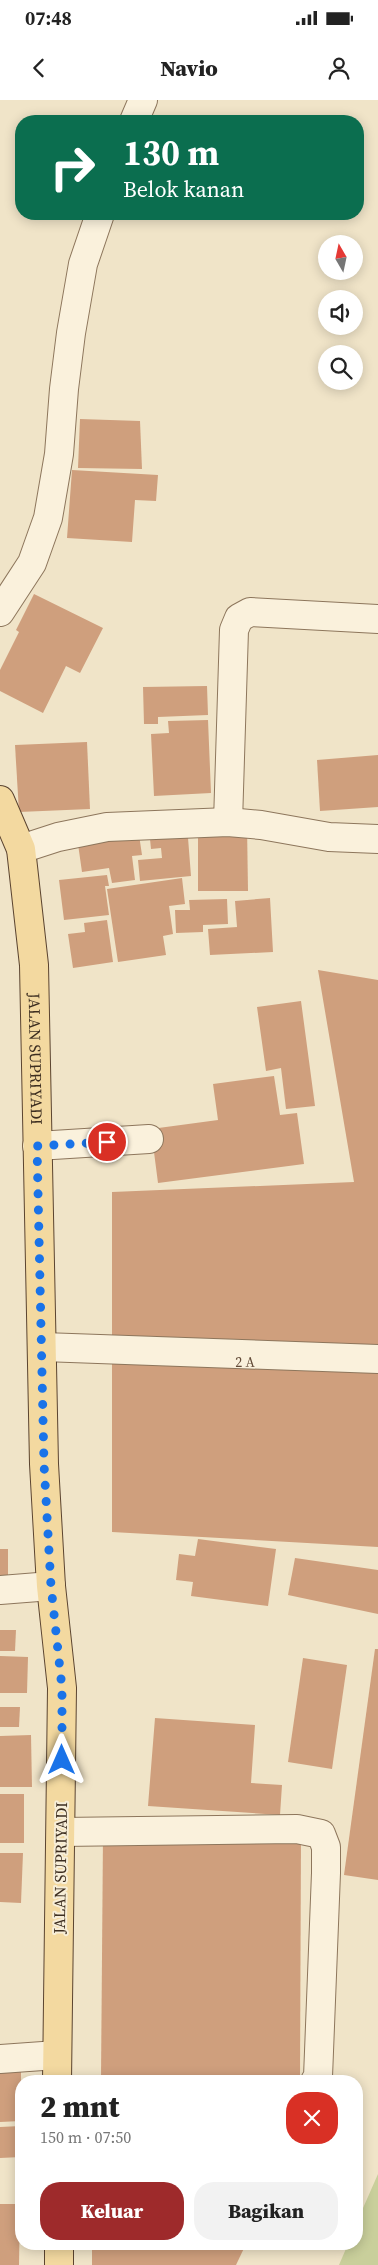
<!DOCTYPE html>
<html lang="id">
<head>
<meta charset="utf-8">
<style>
  :root { --surface:#fff; --page:#f2f2f2; --text:#222; --muted:#767676; --accent:#9e2a2b }
  body { margin:0; font-family:"Source Serif 4",serif; background:var(--page); color:var(--text); height:100vh; display:flex; flex-direction:column; font-size:19px; white-space:nowrap }
  * { box-sizing:border-box; margin:0 }
  p { font-size:16px; color:var(--muted) }
  .icon { flex:none; width:28px; height:28px; fill:none; stroke:currentColor; stroke-width:2; stroke-linecap:round; stroke-linejoin:round }
  .map { position:relative; flex:1; overflow:hidden }
  .details { position:absolute; left:15px; top:1975px; width:348px; height:175px; display:flex; flex-direction:column; background:var(--surface); border-radius:20px; box-shadow:0 2px 12px #0003 }
  .details>* { flex:none }
  .guide { position:absolute; left:15px; top:15px; width:349px; height:105px; border-radius:20px; box-shadow:0 2px 12px #0003; background:#0b6e4f; color:#fff; overflow:hidden }
  .needle { width:32px; rotate:351deg }
  .fabs { position:absolute; left:318px; top:135px; display:grid; gap:10px }
  .fabs a { display:grid; place-items:center; width:45px; height:45px; border-radius:50%; background:var(--surface); box-shadow:0 2px 12px #0003; font-size:25px }
  .pin { position:absolute; display:grid; place-items:center; width:42px; height:42px; color:#fff; margin:-21px; border:2px solid #fff; border-radius:50%; box-shadow:0 1px 5px #0007 }
  .me { position:absolute; width:55px; margin:-28px; rotate:0deg; stroke-linejoin:round; filter:drop-shadow(0 0 4px #0008) }
  .turn { display:flex; align-items:center; gap:18px; height:105px; padding:0 25px; font-size:22px }
  .turn .icon { width:65px; height:65px; stroke-width:2.5 }
  .turn b { display:block; font-size:35px; line-height:42px }
  .round { display:grid; place-items:center; flex:none; width:52px; height:52px; border-radius:20px; background:var(--page) }
  .overview { display:flex; align-items:center; justify-content:space-between; height:85px; padding:0 25px }
  h1 { font-size:30px; font-weight:800; line-height:38px }
  .cta { display:flex; gap:10px; margin-top:auto; padding:10px 25px }
  .cta a { flex:1; height:58px; border-radius:20px; background:var(--accent); color:#fff; font-size:20px; font-weight:800; line-height:58px; text-align:center }
  .cta a+a { background:var(--page); color:var(--text) }
  .status { display:flex; justify-content:space-between; align-items:center; height:35px; padding:0 25px; background:var(--surface); direction:ltr }
  .status svg { height:14px; fill:currentColor }
  header { display:flex; justify-content:space-between; align-items:center; height:65px; padding:0 25px; background:var(--surface); font-size:22px; font-weight:800 }
  .map>svg:first-child { display:block }
  .green { fill:#c9cf9b }
  .building { fill:#cf9f7d }
  .lines { fill:none; stroke-linecap:round; stroke-linejoin:round }
  .minor-casing { stroke:#8d765c; stroke-width:30 }
  .major-casing { stroke:#5b4430; stroke-width:30 }
  .minor { stroke:#faf1dc; stroke-width:28 }
  .major { stroke:#f3d9a0; stroke-width:28 }
  .route { stroke:#1a73e8; stroke-width:9; stroke-dasharray:0 16.2 }
  .labels { text-anchor:middle; dominant-baseline:central; stroke-width:4; stroke-linejoin:round; paint-order:stroke }
  .number-label { font-size:14px; fill:#624a37 }
  .street-label { font-size:16px; fill:#3d2e20; stroke:#f7eed8 }
</style>
</head>
<body>
<div class="status"><b>07:48</b><svg viewBox="0 0 49 12"><path d="M0 12V9h3v3zM5 12V6h3v6zM10 12V3h3v9zM15 12V0h3v12zM26 1h20v11H26zM47 4h2v5h-2z"/></svg></div>
<header><svg class="icon" aria-label="back" viewBox="0 0 24 24"><path d="M15 5l-7 7 7 7"/></svg>Navio<svg class="icon" aria-label="person" viewBox="0 0 24 24"><circle cx="12" cy="8" r="4"/><path d="M4 21q1-7 8-7t8 7"/></svg></header>
<div class="map">
<svg width="378" height="2165" viewBox="0 0 378 2165">
  <rect width="100%" height="100%" fill="#f0e4c8"/>
  <!-- green -->
  <polygon class="green" points="378,2074 378,2165 339,2165 348,2144 356,2144 356,2124"/>
  <!-- building -->
  <g class="building">
    <polygon points="80,319 140,321 142,369 78,368"/>
    <polygon points="72,370 158,375 156,401 135,400 132,442 67,438"/>
    <polygon points="34,494 103,528 80,573 66,566 43,613 0,591 0,570 19,532 16,530"/>
    <polygon points="207,586 208,615 158,617 158,624 144,624 143,587"/>
    <polygon points="208,620 211,693 154,696 151,634 169,633 168,621"/>
    <polygon points="87,642 90,709 19,712 15,645"/>
    <polygon points="378,655 378,707 320,711 317,660"/>
    <polygon points="187,725 191,776 140,781 138,760 162,758 161,748 151,749 149,729"/>
    <polygon points="247,725 248,791 198,791 198,726"/>
    <polygon points="138,728 142,755 132,756 135,780 112,783 109,768 82,772 77,737"/>
    <polygon points="107,775 109,786 105,786 109,815 64,820 59,780"/>
    <polygon points="182,778 185,804 169,806 173,834 163,836 166,855 118,862 107,789"/>
    <polygon points="270,798 273,852 210,855 208,829 237,827 235,801"/>
    <polygon points="227,799 228,824 203,825 203,832 176,833 175,810 190,810 189,800"/>
    <polygon points="107,820 113,862 73,868 68,834 85,832 84,823"/>
    <polygon points="318,870 378,880 378,1447 112,1432 112,1092 354,1082"/>
    <polygon points="301,901 315,1006 286,1009 281,968 266,971 257,907"/>
    <polygon points="274,976 280,1015 297,1013 304,1064 158,1083 151,1029 218,1020 213,984"/>
    <polygon points="198,1439 276,1449 268,1506 191,1496 193,1482 176,1480 179,1454 195,1456"/>
    <rect x="0" y="1449" width="8" height="32"/>
    <polygon points="295,1458 378,1470 378,1514 288,1495"/>
    <polygon points="0,1530 16,1530 15,1551 0,1551"/>
    <polygon points="375,1549 378,1549 378,1780 344,1775"/>
    <polygon points="0,1556 28,1557 27,1593 0,1593"/>
    <polygon points="303,1558 347,1565 332,1669 288,1662"/>
    <polygon points="0,1607 20,1607 19,1627 0,1627"/>
    <polygon points="155,1618 255,1625 251,1683 282,1685 280,1715 148,1706"/>
    <polygon points="31,1635 32,1687 0,1687 0,1636"/>
    <rect x="0" y="1694" width="24" height="49"/>
    <polygon points="103,1735 301,1736 300,1980 101,1978"/>
    <polygon points="0,1753 23,1753 21,1803 0,1802"/>
    <polygon points="21,1966 21,2021 0,2022 0,1968"/>
    <polygon points="21,2026 21,2057 0,2058 0,2027"/>
    <polygon points="0,2104 20,2104 19,2165 0,2165"/>
    <polygon points="92,2144 246,2144 236,2165 92,2165"/>
  </g>
  <g class="lines">
    <defs>
      <g id="minor">
        <polyline points="134,21 143,0"/>
        <polyline points="0,512 32,463 48,418 59,354 64,289 71,233 83,164 100,114"/>
        <polyline points="228,722 234,530 239,518 250,512 378,519"/>
        <polyline points="21,749 58,737 107,727 228,722 261,725 329,737 378,739"/>
        <polyline points="37,1046 149,1039"/>
        <polyline points="43,1247 378,1259"/>
        <polyline points="0,1490 51,1486"/>
        <polyline points="61,1732 297,1729 321,1734 326,1747 326,1773 318,1977 315,1981"/>
        <polyline points="0,1959 57,1955"/>
      </g>
      <g id="major">
        <path id="s1" d="M0 700 21 749 34 865 44 1364 51 1486 62 1588 57 1981"/>
        <polyline points="59,2144 59,2165"/>
      </g>
    </defs>
    <!-- minor casing -->
    <use href="#minor" class="minor-casing"/>
    <!-- major casing -->
    <use href="#major" class="major-casing"/>
    <!-- minor -->
    <use href="#minor" class="minor"/>
    <!-- major -->
    <use href="#major" class="major"/>
  </g>
  <g class="lines">
    <!-- route -->
    <polyline class="route" points="62,1660 62,1588 51,1486 44,1364 37,1046 107,1042"/>
  </g>
  <g class="labels">
    <!-- number labels -->
    <g class="number-label">
      <text x="245" y="1262">2 A</text>
    </g>
    <!-- street labels -->
    <g class="street-label">
      <text stroke="none"><textPath href="#s1" startOffset="264">JALAN SUPRIYADI</textPath></text>
      <text transform="translate(60 1768) rotate(-89)">JALAN SUPRIYADI</text>
    </g>
  </g>
</svg>
<div class="fabs">
<a><svg class="needle" viewBox="-14 -14 28 28"><path d="M0-13l5 13h-10z" fill="#e53935"/><path d="M0 13l5-13h-10z" fill="#767676"/></svg></a>
<a><svg class="icon" aria-label="sound" viewBox="0 0 24 24"><path d="M4 9h4l5-4v14l-5-4H4zM17 9q2 3 0 6"/></svg></a>
<a><svg class="icon" aria-label="search" viewBox="0 0 24 24"><circle cx="10" cy="10" r="6"/><path d="M15 15l6 6"/></svg></a>
</div>
<div class="pin" style="left:107px;top:1042px;background:#d93025"><svg class="icon" aria-label="arrive" viewBox="0 0 24 24"><path d="M6 21V4h12l-3 4 3 4H6"/></svg></div>
<svg class="me" style="left:62px;top:1660px" viewBox="-20 -20 40 40"><path d="M0-17L14 15 0 8-14 15z" fill="#1a73e8" stroke="#fff" stroke-width="4"/></svg>
<div class="guide">
<div class="turn"><svg class="icon" aria-label="right" viewBox="0 0 24 24"><path d="M7 20v-9h11M14 6l5 5-5 5"/></svg><div><b>130 m</b>Belok kanan</div></div>
</div>
<section class="details">
<div class="overview"><div><h1>2 mnt</h1><p>150 m · 07:50</p></div><a class="round" style="background:#d93025;color:#fff"><svg class="icon" aria-label="close" viewBox="0 0 24 24"><path d="M6 6l12 12M18 6L6 18"/></svg></a></div>
<div class="cta"><a>Keluar</a><a>Bagikan</a></div>
</section>
</div>
</body>
</html>
